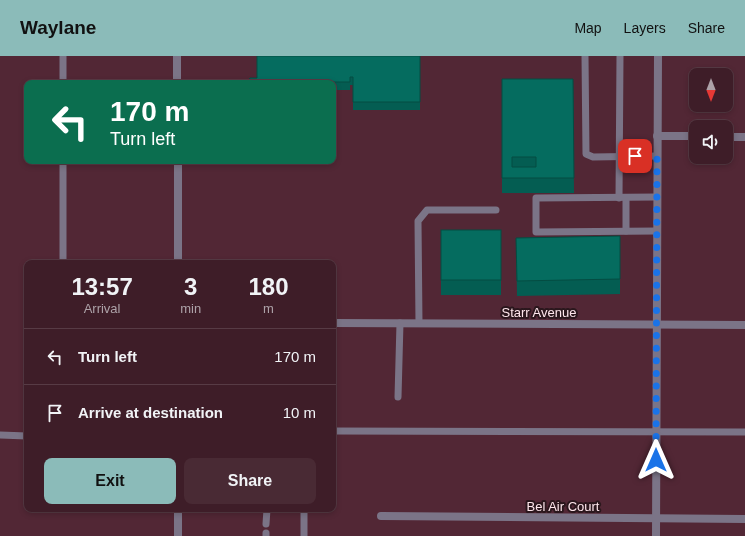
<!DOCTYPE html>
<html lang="en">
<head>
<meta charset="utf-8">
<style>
  :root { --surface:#3e1d28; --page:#492a34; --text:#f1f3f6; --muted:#ada2a8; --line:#573b45; --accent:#8bbbb9 }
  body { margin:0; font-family:Arial,sans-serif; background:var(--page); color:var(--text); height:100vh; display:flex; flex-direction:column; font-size:15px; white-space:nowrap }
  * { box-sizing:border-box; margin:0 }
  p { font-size:13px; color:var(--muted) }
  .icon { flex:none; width:22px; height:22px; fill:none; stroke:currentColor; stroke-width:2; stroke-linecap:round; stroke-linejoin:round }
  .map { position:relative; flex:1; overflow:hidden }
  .panel { position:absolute; left:24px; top:204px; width:312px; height:252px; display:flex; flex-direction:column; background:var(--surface); border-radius:8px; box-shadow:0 2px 6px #0003,0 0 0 1px var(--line) }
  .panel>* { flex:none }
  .guide { position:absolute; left:24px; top:24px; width:312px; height:84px; border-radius:8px; box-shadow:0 2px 6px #0003,0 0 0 1px var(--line); background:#0b6e4f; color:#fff; overflow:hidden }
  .needle { width:26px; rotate:180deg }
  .fabs { position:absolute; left:689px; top:12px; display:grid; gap:8px }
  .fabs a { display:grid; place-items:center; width:44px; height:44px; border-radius:8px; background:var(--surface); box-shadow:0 2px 6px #0003,0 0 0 1px var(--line); font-size:20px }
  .pin { position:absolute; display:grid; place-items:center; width:34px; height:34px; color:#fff; margin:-17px; border-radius:8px; box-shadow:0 2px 6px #0006 }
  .me { position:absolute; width:44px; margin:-22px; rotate:0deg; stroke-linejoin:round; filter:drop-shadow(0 0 3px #0008) }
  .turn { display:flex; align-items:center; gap:14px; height:84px; padding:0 20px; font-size:18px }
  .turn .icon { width:52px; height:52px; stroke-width:2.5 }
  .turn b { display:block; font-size:28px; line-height:34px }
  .eta { display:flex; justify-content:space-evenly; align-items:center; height:68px; text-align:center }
  .eta b { font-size:24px; font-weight:700; line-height:28px }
  .button { display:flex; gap:8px; margin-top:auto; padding:8px 20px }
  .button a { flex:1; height:46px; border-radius:8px; background:var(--accent); color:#111; font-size:16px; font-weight:700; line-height:46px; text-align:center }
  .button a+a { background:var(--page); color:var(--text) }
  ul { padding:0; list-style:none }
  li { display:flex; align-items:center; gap:12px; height:56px; padding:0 20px; border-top:1px solid var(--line) }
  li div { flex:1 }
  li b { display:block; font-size:15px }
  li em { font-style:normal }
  header { display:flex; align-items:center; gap:24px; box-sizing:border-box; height:56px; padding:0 20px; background:var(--accent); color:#111 }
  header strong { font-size:19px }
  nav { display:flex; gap:22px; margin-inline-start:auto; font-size:14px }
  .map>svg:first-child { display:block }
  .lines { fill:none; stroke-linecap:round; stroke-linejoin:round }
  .lane { stroke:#7b7487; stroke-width:7 }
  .street { stroke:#7b7487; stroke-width:8 }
  .wall { fill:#045d52 }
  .building { fill:#056c5f; stroke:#044c42; fill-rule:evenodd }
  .route { stroke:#1a73e8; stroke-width:7; stroke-dasharray:0 12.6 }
  .labels { text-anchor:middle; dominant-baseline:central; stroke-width:4; stroke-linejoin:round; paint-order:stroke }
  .street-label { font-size:13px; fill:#fee6ec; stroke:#2b171d }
</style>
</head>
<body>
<header>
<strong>Waylane</strong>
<nav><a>Map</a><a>Layers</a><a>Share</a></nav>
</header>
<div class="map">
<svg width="745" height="480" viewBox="0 0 745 480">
  <rect width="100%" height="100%" fill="#522735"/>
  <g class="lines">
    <!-- lane -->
    <g class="lane">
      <polyline points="63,0 63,27"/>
      <polyline points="585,0 586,98 593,101 657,100"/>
      <polyline points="63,105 63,207"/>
      <polyline points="619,142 620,0"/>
      <polyline points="626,142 626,175"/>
      <polyline points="657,175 536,176 536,142 657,141"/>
      <polyline points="419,267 418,165 427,154 496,154"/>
      <polyline points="398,341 400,267"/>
      <polyline points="333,375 745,376"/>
      <polyline points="0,379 27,380"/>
      <polyline points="304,453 304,480"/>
      <polyline points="266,468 267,453"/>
      <polyline points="266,480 266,477"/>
    </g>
    <!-- street -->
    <g class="street">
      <polyline points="177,0 177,27"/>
      <polyline points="657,80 696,80"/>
      <polyline points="726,81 745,81"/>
      <polyline points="178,105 178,207"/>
      <polyline points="333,267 745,269"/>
      <polyline points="178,453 178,480"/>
      <polyline points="381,460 745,463"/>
      <polyline points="656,480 658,0"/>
    </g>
  </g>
  <!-- wall -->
  <g class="wall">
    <polygon points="420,0 420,54 353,54 353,29 350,29 350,34 333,34 333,27 248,27 248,25"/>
    <polygon points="502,23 573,23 574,137 502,137"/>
    <rect x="441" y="174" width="60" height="65"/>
    <polygon points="620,180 620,238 517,240 516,182"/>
  </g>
  <!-- building -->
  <g class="building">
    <polygon points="257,0 420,0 420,46 353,46 353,21 350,21 350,26 322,26 322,27 250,27 248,25 250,22 257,22"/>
    <path d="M502 23H573L574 122H502ZM512 101H536V111H512Z"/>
    <rect x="441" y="174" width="60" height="50"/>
    <polygon points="620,180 620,223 517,225 516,182"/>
  </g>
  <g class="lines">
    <!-- route -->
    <polyline class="route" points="635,100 657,100 656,404"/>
  </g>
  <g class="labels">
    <!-- street labels -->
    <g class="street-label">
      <text x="539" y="256">Starr Avenue</text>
      <text x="563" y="450">Bel Air Court</text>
    </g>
  </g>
</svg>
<div class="fabs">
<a><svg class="needle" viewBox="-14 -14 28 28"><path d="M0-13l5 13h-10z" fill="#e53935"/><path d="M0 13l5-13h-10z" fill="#ada2a8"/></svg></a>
<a><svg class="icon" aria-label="sound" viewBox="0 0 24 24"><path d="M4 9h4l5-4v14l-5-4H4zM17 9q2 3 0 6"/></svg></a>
</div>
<div class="pin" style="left:635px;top:100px;background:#d93025"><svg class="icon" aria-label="arrive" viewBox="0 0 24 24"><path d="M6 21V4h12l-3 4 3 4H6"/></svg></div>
<svg class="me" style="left:656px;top:404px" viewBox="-20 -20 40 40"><path d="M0-17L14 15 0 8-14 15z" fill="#1a73e8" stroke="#fff" stroke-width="4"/></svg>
<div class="guide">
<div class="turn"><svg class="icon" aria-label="left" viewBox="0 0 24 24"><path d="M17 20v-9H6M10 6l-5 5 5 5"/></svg><div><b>170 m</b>Turn left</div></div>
</div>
<section class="panel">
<div class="eta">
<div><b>13:57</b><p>Arrival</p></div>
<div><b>3</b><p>min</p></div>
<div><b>180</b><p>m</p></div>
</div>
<ul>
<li><svg class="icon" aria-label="left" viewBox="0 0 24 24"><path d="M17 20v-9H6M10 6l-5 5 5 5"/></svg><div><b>Turn left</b></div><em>170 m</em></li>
<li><svg class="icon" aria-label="arrive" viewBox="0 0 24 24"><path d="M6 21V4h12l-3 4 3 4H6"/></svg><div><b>Arrive at destination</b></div><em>10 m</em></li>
</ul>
<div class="button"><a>Exit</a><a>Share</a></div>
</section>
</div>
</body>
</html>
